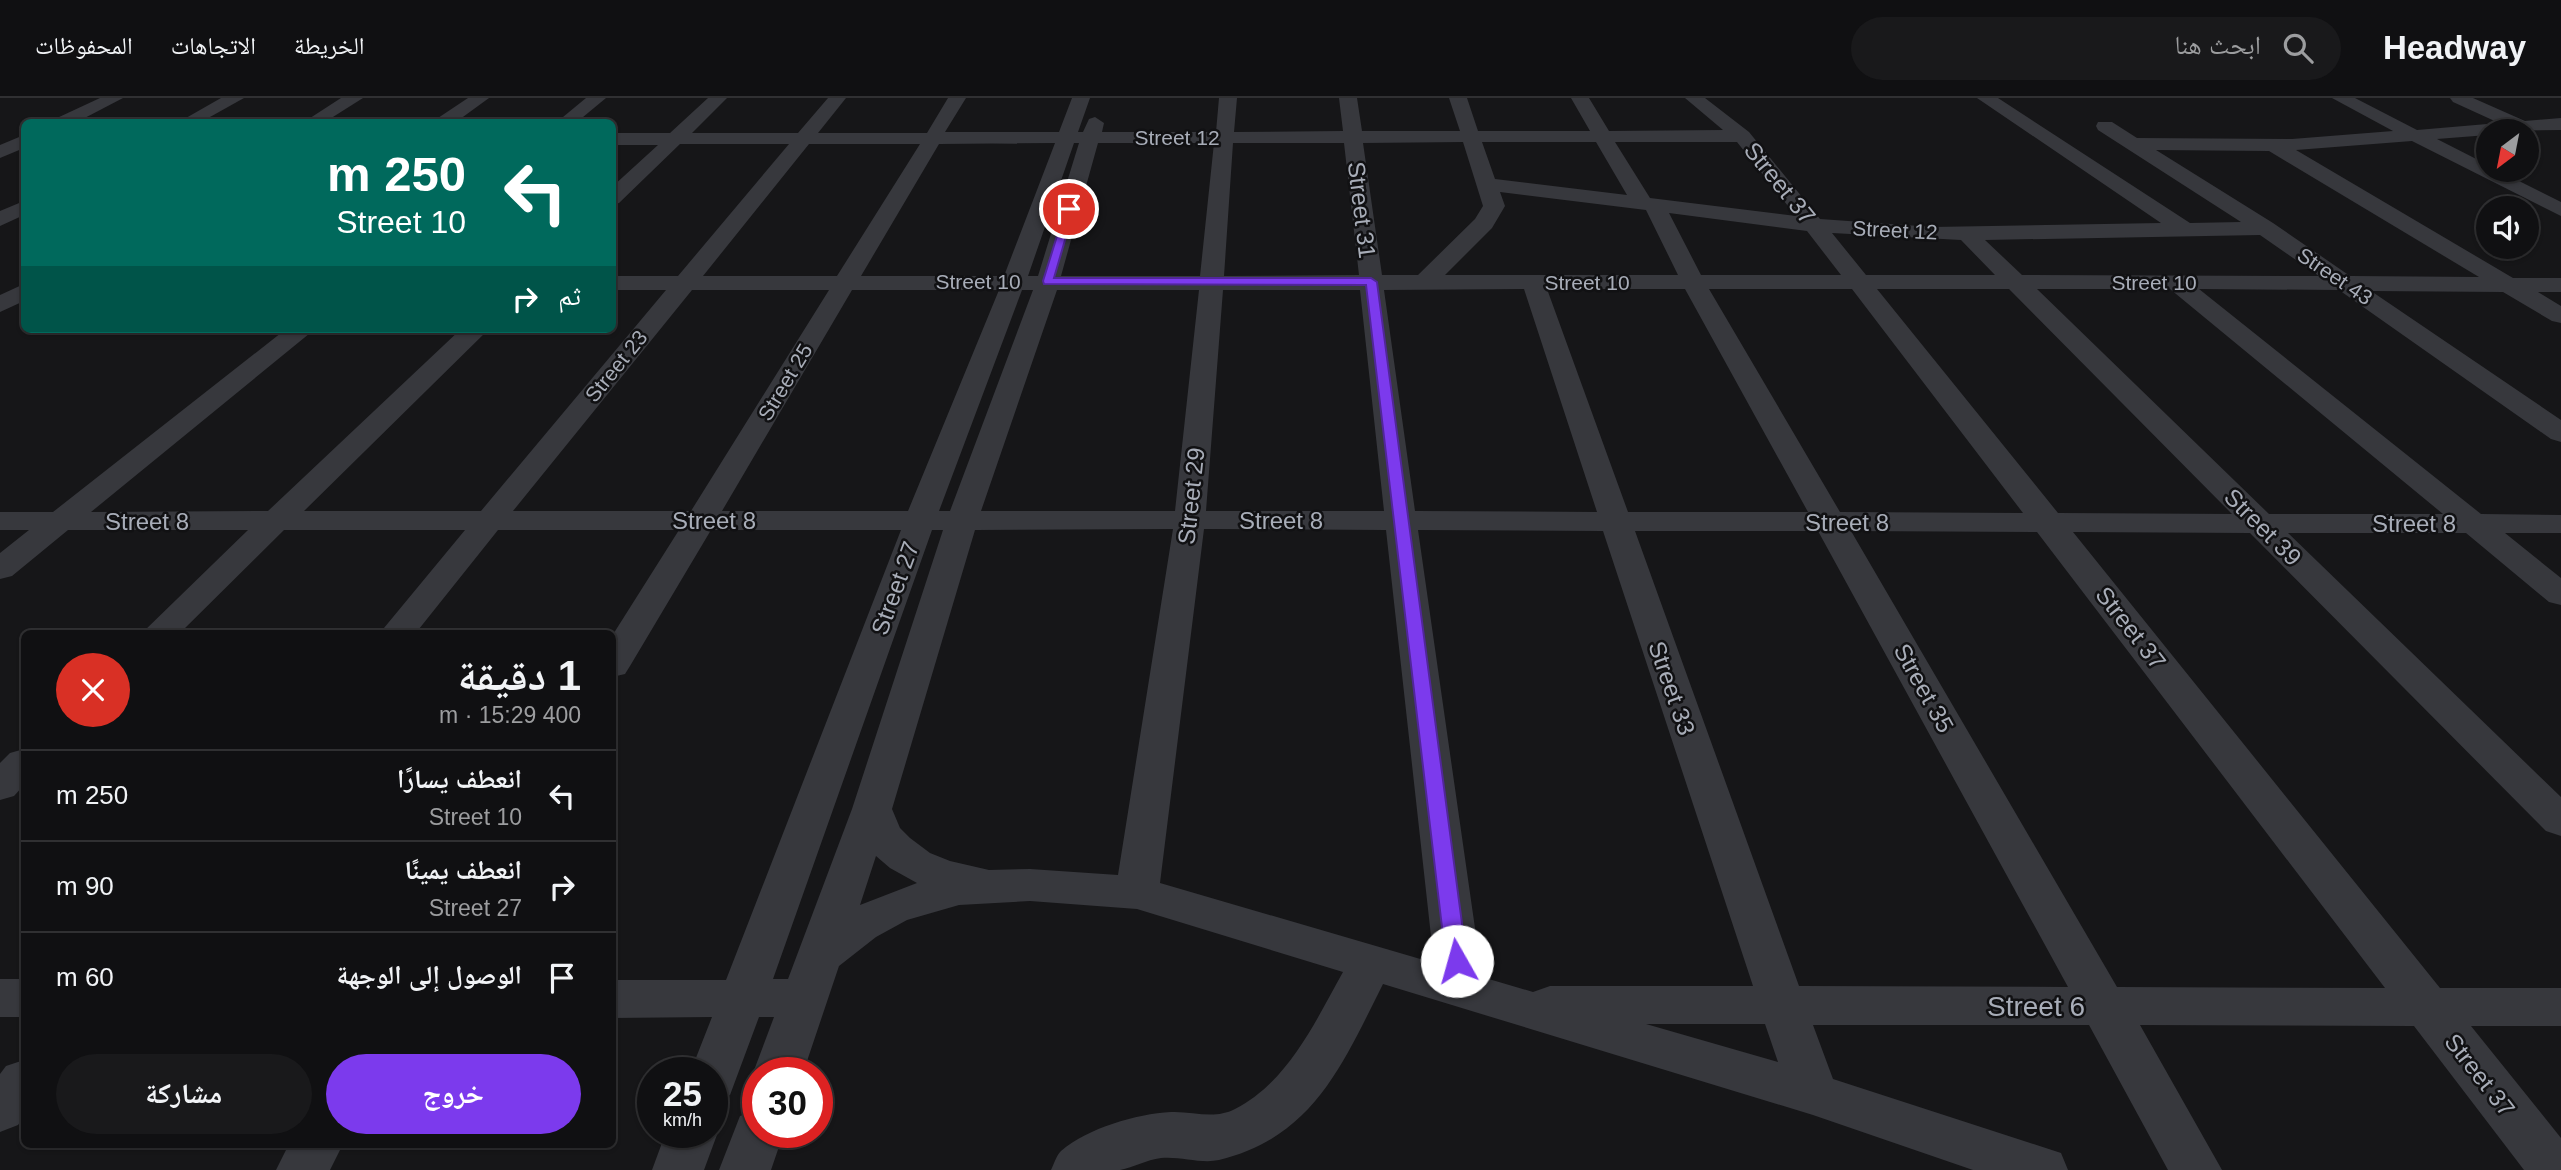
<!DOCTYPE html>
<html lang="ar">
<head>
<meta charset="utf-8">
<style>
  :root { --surface:#101012; --page:#19191b; --text:#f1f3f6; --muted:#9c9d9f; --line:#303032; --accent:#7c3aed }
  body { margin:0; font-family:Arial,"Noto Naskh Arabic",sans-serif; background:var(--page); color:var(--text); direction:rtl; height:100vh; display:flex; flex-direction:column; font-size:26px; white-space:nowrap }
  * { box-sizing:border-box; margin:0 }
  p { font-size:23px; color:var(--muted) }
  .icon { flex:none; width:38px; height:38px; fill:none; stroke:currentColor; stroke-width:2; stroke-linecap:round; stroke-linejoin:round }
  .map { position:relative; flex:1; overflow:hidden; direction:ltr }
  .drawer { position:absolute; left:21px; top:532px; width:595px; height:518px; display:flex; flex-direction:column; background:var(--surface); border-radius:10px; box-shadow:0 2px 5px #0004,0 0 0 2px var(--line); direction:rtl }
  .drawer>* { flex:none }
  .hud { position:absolute; left:21px; top:21px; width:595px; height:214px; border-radius:10px; box-shadow:0 2px 5px #0004,0 0 0 2px var(--line); direction:rtl; background:#00695c; color:#fff; overflow:hidden }
  .needle { width:46px; rotate:212deg }
  .fabs { position:absolute; left:2476px; top:21px; display:grid; gap:14px }
  .fabs a { display:grid; place-items:center; width:63px; height:63px; border-radius:50%; background:var(--surface); box-shadow:0 2px 5px #0004,0 0 0 2px var(--line); font-size:35px }
  .speed { position:absolute; left:637px; top:959px; display:flex; gap:14px; font-size:35px; font-weight:700; text-align:center }
  .speed>* { display:grid; place-content:center; width:91px; height:91px; border-radius:50%; background:var(--surface); box-shadow:0 2px 5px #0004,0 0 0 2px var(--line); line-height:1 }
  .speed small { font-size:18px; font-weight:400 }
  .speed .limit { border:10px solid #d22; background:#fff; color:#111 }
  .pin { position:absolute; display:grid; place-items:center; width:60px; height:60px; color:#fff; margin:-30px; border:4px solid #fff; border-radius:50%; box-shadow:0 2px 7px #0007 }
  .me { position:absolute; width:77px; margin:-38px; rotate:353deg; stroke-linejoin:round; filter:drop-shadow(0 0 5px #0008) }
  .turn { display:flex; align-items:center; gap:24px; height:147px; padding:0 35px; font-size:32px }
  .turn .icon { width:91px; height:91px; stroke-width:2.5 }
  .turn b { display:block; font-size:49px; line-height:60px }
  .then { display:flex; align-items:center; height:66px; padding:0 35px; background:#0003; gap:14px; font-size:26px }
  .round { display:grid; place-items:center; flex:none; width:74px; height:74px; border-radius:37px; background:var(--page) }
  .summary { display:flex; align-items:center; justify-content:space-between; height:119px; padding:0 35px }
  h1 { font-size:42px; font-weight:700; line-height:52px }
  .primary-button { display:flex; gap:14px; margin-top:auto; padding:14px 35px }
  .primary-button a { flex:1; height:80px; border-radius:42px; background:var(--accent); color:#fff; font-size:28px; font-weight:700; line-height:80px; text-align:center }
  .primary-button a+a { background:var(--page); color:var(--text) }
  ul { padding:0; list-style:none }
  li { display:flex; align-items:center; gap:21px; height:91px; padding:0 35px; border-top:2px solid var(--line) }
  li div { flex:1 }
  li b { display:block; font-size:26px }
  li em { font-style:normal }
  header { display:flex; align-items:center; gap:42px; box-sizing:border-box; height:98px; padding:0 35px; background:var(--surface); border-bottom:2px solid var(--line) }
  header strong { font-size:33px }
  nav { display:flex; gap:38px; margin-inline-start:auto; font-size:24px }
  .search { width:490px; height:63px; background:var(--page); display:flex; align-items:center; gap:18px; box-sizing:border-box; padding:0 24px; border-radius:38px; color:var(--muted); font-size:26px }
  .map>svg:first-child { display:block }
  .lines { fill:none; stroke-linecap:round; stroke-linejoin:round }
  .minor { fill:#37383d; fill-rule:evenodd }
  .route { fill:#7c3aed; stroke:#51269a; stroke-width:2 }
  .labels { text-anchor:middle; dominant-baseline:central; stroke-width:5; stroke-linejoin:round; paint-order:stroke }
  .far-street-label { font-size:21px; fill:#a8adb8; stroke:#111113 }
  .street-label { font-size:24px; fill:#a8adb8; stroke:#111113 }
  .near-street-label { font-size:28px; fill:#a8adb8; stroke:#111113 }
</style>
</head>
<body>
<header>
<strong>Headway</strong>
<div class="search"><svg class="icon" aria-label="search" viewBox="0 0 24 24"><circle cx="10" cy="10" r="6"/><path d="M15 15l6 6"/></svg>ابحث هنا</div>
<nav><a>الخريطة</a><a>الاتجاهات</a><a>المحفوظات</a></nav>
</header>
<div class="map">
<svg width="2561" height="1072" viewBox="0 0 2561 1072">
  <rect width="100%" height="100%" fill="#161618"/>
  <g class="lines">
    <!-- minor -->
    <g class="minor">
      <polygon points="100,0 123,0 77,24 54,24 57,20"/>
      <polygon points="221,0 244,0 201,24 179,24"/>
      <polygon points="341,0 363,0 325,24 304,24"/>
      <polygon points="468,0 489,0 456,24 435,24 438,20"/>
      <polygon points="586,0 606,0 577,24 557,24"/>
      <path d="M708 0H727L692 35H798L828 0H846L818 35H927L948 0H966L945 34H1059L1072 0H1090L1078 34H1083L1089 21 1095 19 1104 25 1102 34H1216L1219 0H1237L1234 34 1343 33 1339 0H1357L1362 33H1460L1449 0H1467L1478 33H1590L1571 0H1589L1609 33 1723 32 1685 0H1705L1749 34 1820 121 1933 129 2161 125 1977 0H1998L2190 125 2241 124 2098 32 2096 28 2098 24H2112L2137 40 2292 41 2393 33 2332 0H2355L2417 32 2499 25 2453 4 2450 0H2473L2525 23 2561 20V32L2488 33V37L2437 41 2488 67V72H2497L2561 104V118L2412 43 2296 52 2513 180H2561V194H2538L2561 208V225L2552 223 2503 194 2371 193 2561 322V344L2551 341 2339 192 2199 191 2481 416 2561 417V435H2505L2561 480V507L2549 504 2466 435H2288L2561 699V738L2546 733 2250 435 2073 434 2440 890H2561V928H2471L2561 1040V1072H2524L2414 928 2140 927 2222 1072H2168L2089 927H1813L1833 981 2061 1055 2068 1072H1973L1813 1017 1383 886C1343 965 1314 1039 1219 1062 1201 1066 1180 1058 1161 1060 1146 1062 1134 1069 1120 1072 1099 1072 1073 1072 1051 1072 1054 1066 1056 1058 1061 1053 1088 1030 1136 1016 1171 1014 1193 1013 1214 1022 1235 1011 1288 984 1315 924 1343 874L1137 811 1030 803 959 807 907 822 876 839 839 868 803 975H758V984L753 975 774 919H759L730 997 712 1003V975H690L712 919 612 920V882H726L901 432H711L630 568 625 576 612 579V538L679 432H498L415 536H379L465 432H284L179 536H141L248 432H68L12 478 0 481V455L29 432H0V414H53L286 231H315L91 414 268 413 461 231H489L304 413H481L666 192H612V178H678L789 46H680L619 105 612 107V89L658 47H612V35H670ZM1463 44 1483 108 1475 121 1418 177H1382L1363 45ZM1482 44H1596L1627 97 1495 81ZM1615 44H1737L1796 118 1650 100ZM1055 45 1004 178H861L939 46ZM1074 45H1079L1038 178H1028ZM1098 45H1214L1200 178H1061ZM1233 45H1344L1359 177 1224 178ZM809 46H920L837 178H703ZM2156 52 2269 53 2479 179 2350 178 2273 125ZM1500 94 1646 112 1678 177H1445L1492 130 1505 108ZM1669 115 1807 133 1841 177H1701ZM1832 135 1961 142 1995 177H1866ZM2260 137 2319 178 2022 177 1985 142ZM1524 191 1597 414 1415 413 1384 192ZM1547 191H1685L1808 414H1628ZM1709 191H1852L2023 415 1840 414ZM1877 191H2009L2232 416 2058 415ZM2037 191H2170L2443 416H2269ZM692 192H829L691 413H513ZM852 192H999L908 413H722ZM1022 192H1033L950 413H939ZM1057 192H1199L1175 413H981ZM1223 192H1360L1384 413H1206ZM1173 431 1118 777 1030 771 989 772 950 763 930 755 910 740 900 730 892 711 975 432ZM1204 431 1386 432 1434 865 1160 785ZM932 432H943L852 711 788 881H773ZM1418 432 1603 433 1753 888H1550L1533 894 1482 879ZM1635 433H1818L2068 889 1799 888ZM1851 433 2037 434 2385 890 2117 889ZM876 758 890 770 917 785 860 807ZM1646 926H1765L1778 964Z"/>
      <polygon points="24,37 24,50 0,60 0,47"/>
      <polygon points="24,103 24,117 0,128 0,113"/>
      <polygon points="24,186 24,203 0,214 0,197"/>
      <polygon points="24,651 24,687 14,698 0,702 0,665 10,655"/>
      <rect x="0" y="881" width="24" height="38"/>
      <polygon points="24,962 24,1019 18,1027 0,1034 0,976 6,968"/>
      <polygon points="758,1012 758,1034 784,1034 771,1072 719,1072 740,1018"/>
      <polygon points="712,1023 718,1034 704,1072 652,1072 666,1034 712,1034"/>
      <polygon points="289,1046 343,1046 330,1072 276,1072"/>
    </g>
  </g>
  <!-- route -->
  <polygon class="route" points="1066,109 1074,111 1054,180 1371,180 1377,184 1467,863 1464,869 1457,871 1450,869 1446,863 1366,187 1044,186 1043,183"/>
  <g class="labels">
    <!-- far-street labels -->
    <g class="far-street-label">
      <text x="1177" y="39">Street 12</text>
      <text transform="translate(1895 132) rotate(3)">Street 12</text>
      <text transform="translate(2335 178) rotate(34)">Street 43</text>
      <text x="978" y="183">Street 10</text>
      <text x="1587" y="184">Street 10</text>
      <text x="2154" y="184">Street 10</text>
      <text transform="translate(616 268) rotate(-51)">Street 23</text>
      <text transform="translate(785 284) rotate(-59)">Street 25</text>
    </g>
    <!-- street labels -->
    <g class="street-label">
      <text transform="translate(1780 85) rotate(51)">Street 37</text>
      <text transform="translate(1362 112) rotate(83)">Street 31</text>
      <text transform="translate(1191 398) rotate(-84)">Street 29</text>
      <text x="714" y="422">Street 8</text>
      <text x="1281" y="422">Street 8</text>
      <text x="147" y="423">Street 8</text>
      <text x="1847" y="424">Street 8</text>
      <text x="2414" y="425">Street 8</text>
      <text transform="translate(2263 429) rotate(45)">Street 39</text>
      <text transform="translate(895 490) rotate(-70)">Street 27</text>
      <text transform="translate(2131 530) rotate(52)">Street 37</text>
      <text transform="translate(1672 590) rotate(71)">Street 33</text>
      <text transform="translate(1924 590) rotate(61)">Street 35</text>
      <text transform="translate(2480 977) rotate(52)">Street 37</text>
    </g>
    <!-- near-street labels -->
    <g class="near-street-label">
      <text x="2036" y="908">Street 6</text>
    </g>
  </g>
</svg>
<div class="fabs">
<a><svg class="needle" viewBox="-14 -14 28 28"><path d="M0-13l5 13h-10z" fill="#e53935"/><path d="M0 13l5-13h-10z" fill="#9c9d9f"/></svg></a>
<a><svg class="icon" aria-label="sound" viewBox="0 0 24 24"><path d="M4 9h4l5-4v14l-5-4H4zM17 9q2 3 0 6"/></svg></a>
</div>
<div class="speed"><div>25<small>km/h</small></div><div class="limit">30</div></div>
<div class="pin" style="left:1069px;top:111px;background:#d93025"><svg class="icon" aria-label="arrive" viewBox="0 0 24 24"><path d="M6 21V4h12l-3 4 3 4H6"/></svg></div>
<svg class="me" style="left:1457px;top:863px" viewBox="-20 -20 40 40"><circle r="19" fill="#fff"/><path d="M0-13L10 11 0 6-10 11z" fill="#7c3aed"/></svg>
<div class="hud">
<div class="turn"><svg class="icon" aria-label="left" viewBox="0 0 24 24"><path d="M17 20v-9H6M10 6l-5 5 5 5"/></svg><div><b>250 m</b>Street 10</div></div>
<div class="then">ثم<svg class="icon" aria-label="right" viewBox="0 0 24 24"><path d="M7 20v-9h11M14 6l5 5-5 5"/></svg></div>
</div>
<section class="drawer">
<div class="summary"><div><h1>1 دقيقة</h1><p>400 m · 15:29</p></div><a class="round" style="background:#d93025;color:#fff"><svg class="icon" aria-label="close" viewBox="0 0 24 24"><path d="M6 6l12 12M18 6L6 18"/></svg></a></div>
<ul>
<li><svg class="icon" aria-label="left" viewBox="0 0 24 24"><path d="M17 20v-9H6M10 6l-5 5 5 5"/></svg><div><b>انعطف يسارًا</b><p>Street 10</p></div><em>250 m</em></li>
<li><svg class="icon" aria-label="right" viewBox="0 0 24 24"><path d="M7 20v-9h11M14 6l5 5-5 5"/></svg><div><b>انعطف يمينًا</b><p>Street 27</p></div><em>90 m</em></li>
<li><svg class="icon" aria-label="arrive" viewBox="0 0 24 24"><path d="M6 21V4h12l-3 4 3 4H6"/></svg><div><b>الوصول إلى الوجهة</b></div><em>60 m</em></li>
</ul>
<div class="primary-button"><a>خروج</a><a>مشاركة</a></div>
</section>
</div>
</body>
</html>
